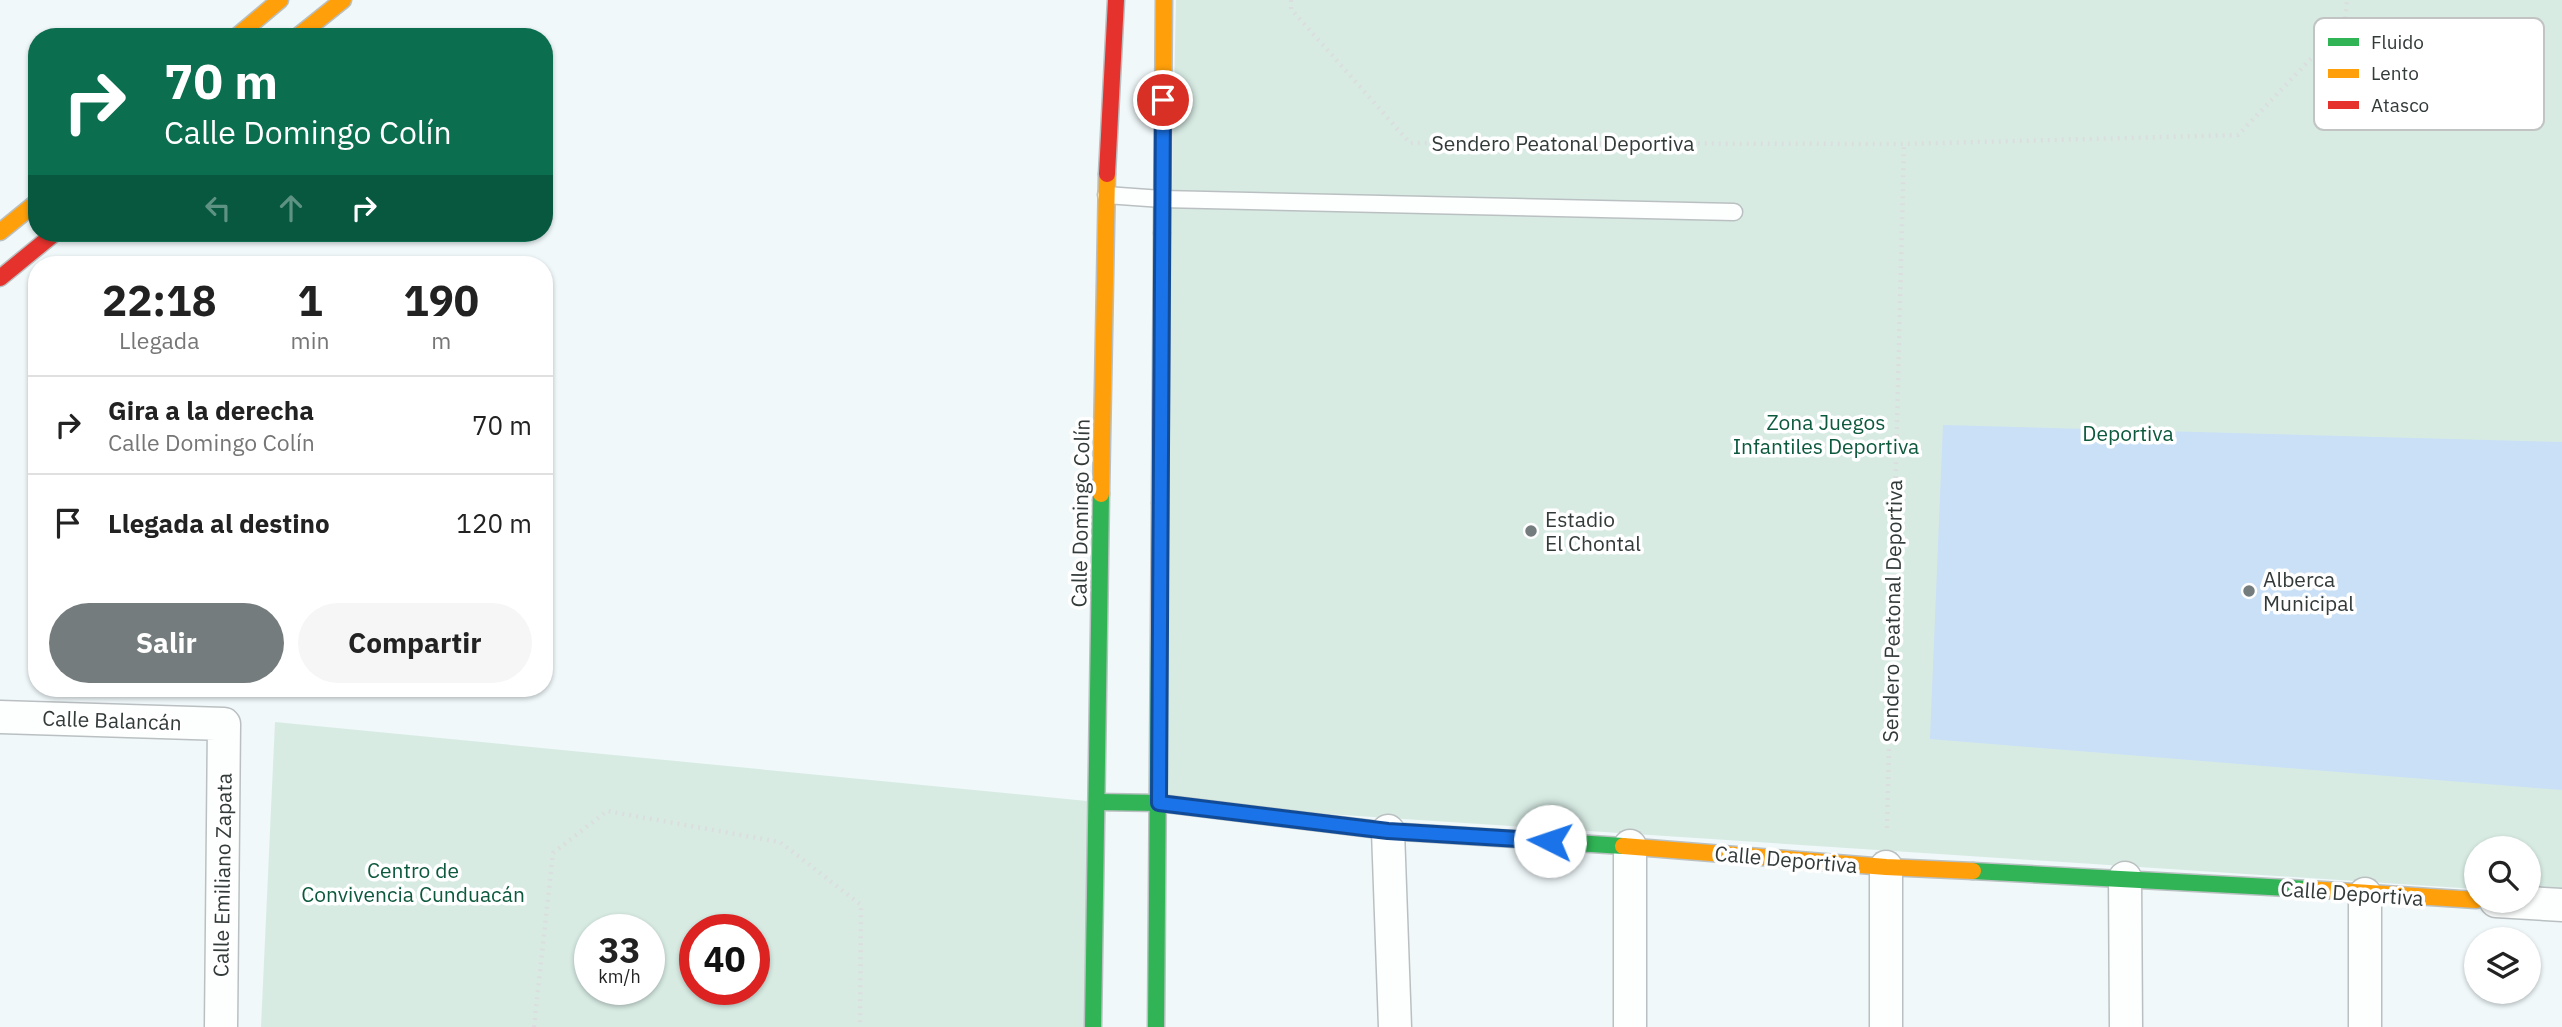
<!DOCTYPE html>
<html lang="es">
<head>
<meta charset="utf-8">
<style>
  :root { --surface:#fff; --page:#f6f6f6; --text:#222; --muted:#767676; --line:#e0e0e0; --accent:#757c7d }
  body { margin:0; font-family:"IBM Plex Sans",sans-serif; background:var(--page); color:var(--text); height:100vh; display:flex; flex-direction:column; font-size:26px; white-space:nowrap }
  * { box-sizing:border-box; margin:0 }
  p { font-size:23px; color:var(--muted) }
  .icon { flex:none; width:38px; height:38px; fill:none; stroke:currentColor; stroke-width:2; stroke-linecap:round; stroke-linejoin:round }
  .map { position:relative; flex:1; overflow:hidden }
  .sheet { position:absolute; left:28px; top:256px; width:525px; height:441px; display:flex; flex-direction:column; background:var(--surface); border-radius:28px; box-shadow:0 2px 5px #0004 }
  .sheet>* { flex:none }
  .banner { position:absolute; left:28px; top:28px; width:525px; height:214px; border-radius:28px; box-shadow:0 2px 5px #0004; background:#0b6e4f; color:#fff; overflow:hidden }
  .tools { position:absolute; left:2464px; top:836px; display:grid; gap:14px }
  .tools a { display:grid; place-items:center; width:77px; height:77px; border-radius:50%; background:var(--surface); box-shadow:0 2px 5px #0004; font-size:35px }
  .speed { position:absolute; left:574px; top:914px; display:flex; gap:14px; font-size:35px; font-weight:700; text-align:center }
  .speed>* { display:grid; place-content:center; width:91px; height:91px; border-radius:50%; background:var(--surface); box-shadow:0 2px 5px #0004; line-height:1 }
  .speed small { font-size:18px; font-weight:400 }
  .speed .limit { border:10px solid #d22; background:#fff; color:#111 }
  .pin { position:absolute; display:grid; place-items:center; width:60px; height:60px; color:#fff; margin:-30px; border:4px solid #fff; border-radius:50%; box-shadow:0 2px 7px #0007 }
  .me { position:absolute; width:77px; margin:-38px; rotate:274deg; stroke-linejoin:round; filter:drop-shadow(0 0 5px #0008) }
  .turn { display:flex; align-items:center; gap:24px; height:147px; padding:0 21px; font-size:32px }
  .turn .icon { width:91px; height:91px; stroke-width:2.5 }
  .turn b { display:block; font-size:49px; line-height:60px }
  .lanes { display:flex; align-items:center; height:66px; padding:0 21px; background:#0003; justify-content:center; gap:35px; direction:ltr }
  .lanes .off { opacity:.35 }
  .eta { display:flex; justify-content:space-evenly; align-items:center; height:119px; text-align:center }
  .eta b { font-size:42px; font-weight:800; line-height:49px }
  .cta { display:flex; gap:14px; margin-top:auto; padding:14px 21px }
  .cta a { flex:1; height:80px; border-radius:42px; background:var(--accent); color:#fff; font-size:28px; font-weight:800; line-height:80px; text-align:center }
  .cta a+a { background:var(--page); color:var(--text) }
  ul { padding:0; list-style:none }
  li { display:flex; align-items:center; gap:21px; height:98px; padding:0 21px; border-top:2px solid var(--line) }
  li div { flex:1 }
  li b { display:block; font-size:26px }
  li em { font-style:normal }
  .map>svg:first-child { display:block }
  .green { fill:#d7ebe3; fill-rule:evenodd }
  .water { fill:#c9e0f7 }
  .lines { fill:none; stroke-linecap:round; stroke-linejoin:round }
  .lane-casing { stroke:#bac0c1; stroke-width:19 }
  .street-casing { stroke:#bac0c1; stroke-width:35 }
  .fast-casing { stroke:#bac0c1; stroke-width:19 }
  .slow-casing { stroke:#bac0c1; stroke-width:19 }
  .jam-casing { stroke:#bac0c1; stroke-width:19 }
  .path { stroke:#dbdede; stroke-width:4.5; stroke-dasharray:2 5; stroke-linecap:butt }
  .lane { stroke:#fdfefe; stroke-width:16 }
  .street { stroke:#fdfefe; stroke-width:32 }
  .fast { stroke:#30b455; stroke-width:16 }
  .slow { stroke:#ff9f0a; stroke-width:16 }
  .jam { stroke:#e5322d; stroke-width:16 }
  .route-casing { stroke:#114b97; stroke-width:18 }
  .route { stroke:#1a73e8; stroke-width:12 }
  .poi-dot { fill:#757c7d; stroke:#fff; stroke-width:2.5 }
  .labels { text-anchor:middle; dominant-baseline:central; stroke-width:7; stroke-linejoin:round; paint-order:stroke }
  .street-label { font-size:21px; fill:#333a3a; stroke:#fff }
  .park-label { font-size:21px; fill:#0d593d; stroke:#fff }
  .poi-label { font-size:21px; fill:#333a3a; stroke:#fff; text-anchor:start }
  .key { fill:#fff; stroke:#c2c4c4; stroke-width:2 }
  .key-label { font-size:19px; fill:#333a3a }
</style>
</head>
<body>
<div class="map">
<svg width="2562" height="1027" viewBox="0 0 2562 1027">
  <rect width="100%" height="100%" fill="#f0f8fa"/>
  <!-- green -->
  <g class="green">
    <polygon points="1176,0 2562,0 2562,895 2529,892 2529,849 2476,849 2476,889 1159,803"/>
    <path d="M275 722 1097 802 1092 1027H261ZM590 929H649V989H590ZM695 929H754V989H695Z"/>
  </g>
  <!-- water -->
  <polygon class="water" points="1943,425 2562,442 2562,790 1930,739"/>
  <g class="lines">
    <defs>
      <polyline id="lane" points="1106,195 1162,199 1734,212"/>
      <g id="street">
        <polyline points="0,717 224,724 221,1027"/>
        <polyline points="1388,831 1395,1027"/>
        <polyline points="2125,878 2126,1027"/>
        <polyline points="2496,901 2562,905"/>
        <polyline points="1630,1027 1630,846"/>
        <polyline points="1886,1027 1886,867"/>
        <polyline points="2365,1027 2365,894"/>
      </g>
      <g id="fast">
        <polyline points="1097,802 1159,803 1388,831 1623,846"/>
        <polyline points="1973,871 2308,889"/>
        <polyline points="1093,1027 1101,494"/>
        <polyline points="1156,1027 1160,503"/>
      </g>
      <g id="slow">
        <polyline points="236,37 280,0"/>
        <polyline points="297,37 343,0"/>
        <polyline points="0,232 37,202"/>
        <polyline points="1162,233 1164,0"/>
        <polyline points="1101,494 1107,174"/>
        <polyline points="1623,846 1886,867 1973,871"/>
        <polyline points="2308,889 2476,900"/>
      </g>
      <g id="jam">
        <polyline points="1107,174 1116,0"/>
        <polyline points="0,278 55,233"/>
        <polyline points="1160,503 1162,233"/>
      </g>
    </defs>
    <!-- lane casing -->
    <use href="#lane" class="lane-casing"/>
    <!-- street casing -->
    <use href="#street" class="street-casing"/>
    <!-- fast casing -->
    <use href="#fast" class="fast-casing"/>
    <!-- slow casing -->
    <use href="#slow" class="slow-casing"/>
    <!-- jam casing -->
    <use href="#jam" class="jam-casing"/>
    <!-- path -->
    <g class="path">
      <polyline points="1291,0 1291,9 1410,143 1904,144 2238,135 2345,23 2347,0"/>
      <polyline points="1887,828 1904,144"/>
      <polyline points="534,1027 553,853 607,811 780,842 861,905 860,1027"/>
    </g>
    <!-- lane -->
    <use href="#lane" class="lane"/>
    <!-- street -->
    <use href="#street" class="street"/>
    <!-- fast -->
    <use href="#fast" class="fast"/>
    <!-- slow -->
    <use href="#slow" class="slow"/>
    <!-- jam -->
    <use href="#jam" class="jam"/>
  </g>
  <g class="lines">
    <defs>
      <polyline id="route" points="1163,100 1159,803 1388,831 1550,841"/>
    </defs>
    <!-- route casing -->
    <use href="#route" class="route-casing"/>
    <!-- route -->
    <use href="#route" class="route"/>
  </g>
  <!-- markers -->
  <g class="poi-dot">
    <circle cx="1531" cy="531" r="7"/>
    <circle cx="2249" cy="591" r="7"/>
  </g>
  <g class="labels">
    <!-- street labels -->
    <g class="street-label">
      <text x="1563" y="143">Sendero Peatonal Deportiva</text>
      <text transform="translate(1080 513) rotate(-89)">Calle Domingo Colín</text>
      <text transform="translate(1892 611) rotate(-89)">Sendero Peatonal Deportiva</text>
      <text transform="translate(112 720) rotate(2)">Calle Balancán</text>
      <text transform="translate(1786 859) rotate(5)">Calle Deportiva</text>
      <text transform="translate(222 875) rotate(-89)">Calle Emiliano Zapata</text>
      <text transform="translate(2352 893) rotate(4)">Calle Deportiva</text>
    </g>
    <!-- park labels -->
    <g class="park-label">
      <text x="1826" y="422">Zona Juegos<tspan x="1826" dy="24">Infantiles Deportiva</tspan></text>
      <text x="2128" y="433">Deportiva</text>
      <text x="413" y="870">Centro de<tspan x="413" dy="24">Convivencia Cunduacán</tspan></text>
    </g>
    <!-- poi labels -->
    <g class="poi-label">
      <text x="1545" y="519">Estadio<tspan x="1545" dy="24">El Chontal</tspan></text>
      <text x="2263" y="579">Alberca<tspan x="2263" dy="24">Municipal</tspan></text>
    </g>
  </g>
  <!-- legend -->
  <rect x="2314" y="18" width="230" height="112" rx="10" class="key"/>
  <rect x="2328" y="38" width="31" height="8" fill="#30b455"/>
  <rect x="2328" y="69" width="31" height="9" fill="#ff9f0a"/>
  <rect x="2328" y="101" width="31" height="8" fill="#e5322d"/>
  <g class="key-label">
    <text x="2371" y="49">Fluido</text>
    <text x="2371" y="80">Lento</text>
    <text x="2371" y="112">Atasco</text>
  </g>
</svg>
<div class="tools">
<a><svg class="icon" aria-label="search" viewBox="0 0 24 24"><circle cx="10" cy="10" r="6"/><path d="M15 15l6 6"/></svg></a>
<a><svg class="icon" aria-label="layers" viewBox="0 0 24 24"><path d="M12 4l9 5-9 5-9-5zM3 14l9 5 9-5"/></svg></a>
</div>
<div class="speed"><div>33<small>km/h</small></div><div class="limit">40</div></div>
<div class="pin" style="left:1163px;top:100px;background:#d93025"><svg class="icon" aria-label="arrive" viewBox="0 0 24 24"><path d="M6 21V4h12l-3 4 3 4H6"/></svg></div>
<svg class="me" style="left:1550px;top:841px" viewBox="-20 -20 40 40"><circle r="19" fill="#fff"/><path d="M0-13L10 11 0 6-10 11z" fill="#1a73e8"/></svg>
<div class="banner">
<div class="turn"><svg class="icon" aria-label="right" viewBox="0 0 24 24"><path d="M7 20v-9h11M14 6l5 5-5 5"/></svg><div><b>70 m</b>Calle Domingo Colín</div></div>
<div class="lanes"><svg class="icon off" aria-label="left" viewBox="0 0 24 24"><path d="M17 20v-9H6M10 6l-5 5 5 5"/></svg><svg class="icon off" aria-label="ahead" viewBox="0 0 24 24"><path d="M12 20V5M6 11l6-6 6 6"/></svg><svg class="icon" aria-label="right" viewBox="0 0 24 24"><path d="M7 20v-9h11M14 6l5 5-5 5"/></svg></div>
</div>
<section class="sheet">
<div class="eta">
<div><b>22:18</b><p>Llegada</p></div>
<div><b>1</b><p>min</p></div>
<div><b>190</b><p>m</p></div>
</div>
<ul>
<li><svg class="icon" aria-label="right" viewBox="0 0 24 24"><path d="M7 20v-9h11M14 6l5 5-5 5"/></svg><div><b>Gira a la derecha</b><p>Calle Domingo Colín</p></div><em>70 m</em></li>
<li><svg class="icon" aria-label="arrive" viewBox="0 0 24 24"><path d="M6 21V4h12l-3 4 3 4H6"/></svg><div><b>Llegada al destino</b></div><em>120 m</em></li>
</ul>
<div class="cta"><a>Salir</a><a>Compartir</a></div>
</section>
</div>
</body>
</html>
